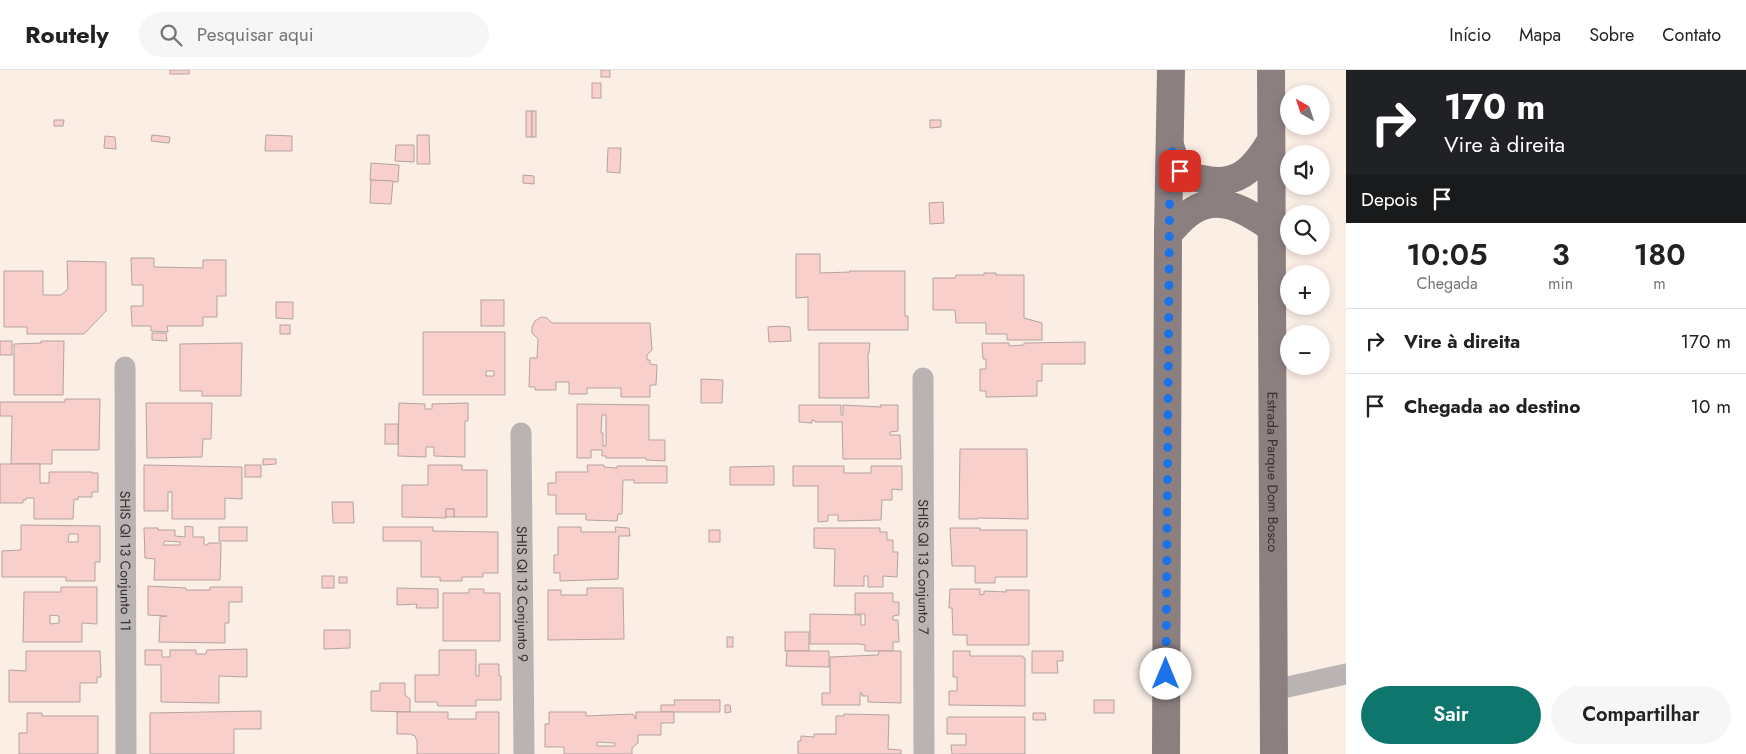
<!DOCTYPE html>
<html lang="pt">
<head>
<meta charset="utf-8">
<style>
  :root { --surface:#fff; --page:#f6f6f6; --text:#222; --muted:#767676; --line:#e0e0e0; --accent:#0f766e }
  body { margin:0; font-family:Jost,sans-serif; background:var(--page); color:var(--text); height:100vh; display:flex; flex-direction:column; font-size:19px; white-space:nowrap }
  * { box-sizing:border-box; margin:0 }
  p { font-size:16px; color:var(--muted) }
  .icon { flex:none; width:28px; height:28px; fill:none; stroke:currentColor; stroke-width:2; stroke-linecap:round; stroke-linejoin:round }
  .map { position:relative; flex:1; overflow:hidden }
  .panel { display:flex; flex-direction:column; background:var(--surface); width:400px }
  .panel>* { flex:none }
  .guide { background:#202124; color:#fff; overflow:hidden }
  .needle { width:32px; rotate:321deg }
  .buttons { position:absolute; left:1280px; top:15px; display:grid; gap:10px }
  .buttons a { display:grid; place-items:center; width:50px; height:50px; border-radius:50%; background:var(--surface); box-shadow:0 2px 8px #0003; font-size:25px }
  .pin { position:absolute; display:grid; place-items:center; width:42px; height:42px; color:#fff; margin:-21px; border-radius:10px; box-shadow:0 2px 8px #0006 }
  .me { position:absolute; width:55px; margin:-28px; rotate:0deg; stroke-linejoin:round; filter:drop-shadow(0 0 4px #0008) }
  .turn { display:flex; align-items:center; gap:18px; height:105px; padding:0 15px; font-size:22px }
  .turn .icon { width:65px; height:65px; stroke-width:2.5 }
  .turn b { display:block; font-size:35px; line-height:42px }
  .then { display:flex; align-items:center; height:48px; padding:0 15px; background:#0003; gap:10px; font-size:19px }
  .eta { display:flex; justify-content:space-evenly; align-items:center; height:85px; text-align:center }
  .eta b { font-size:30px; font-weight:600; line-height:35px }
  .cta { display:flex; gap:10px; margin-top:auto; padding:10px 15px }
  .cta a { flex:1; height:58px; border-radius:30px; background:var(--accent); color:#fff; font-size:20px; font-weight:600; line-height:58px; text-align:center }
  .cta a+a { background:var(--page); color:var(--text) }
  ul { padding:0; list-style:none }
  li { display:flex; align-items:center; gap:15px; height:65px; padding:0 15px; border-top:1px solid var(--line) }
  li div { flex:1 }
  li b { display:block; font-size:19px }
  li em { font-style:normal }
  header { display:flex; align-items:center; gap:30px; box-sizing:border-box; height:70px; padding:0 25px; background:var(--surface); border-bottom:1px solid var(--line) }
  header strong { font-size:24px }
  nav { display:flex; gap:28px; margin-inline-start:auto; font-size:18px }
  .search { width:350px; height:45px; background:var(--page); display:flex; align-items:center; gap:12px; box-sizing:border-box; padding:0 18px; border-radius:28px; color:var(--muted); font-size:19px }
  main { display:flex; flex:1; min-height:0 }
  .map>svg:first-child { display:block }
  .building { fill:#f9cfcb; stroke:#b3a3a2; fill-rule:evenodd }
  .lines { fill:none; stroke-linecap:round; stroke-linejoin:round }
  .street { stroke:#bab3b3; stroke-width:21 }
  .primary { stroke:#8c7f80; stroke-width:28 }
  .route { stroke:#1a73e8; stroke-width:9; stroke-dasharray:0 16.2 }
  .labels { text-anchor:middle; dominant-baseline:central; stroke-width:4; stroke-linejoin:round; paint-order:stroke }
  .street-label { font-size:14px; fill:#36312d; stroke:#fbeee5 }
</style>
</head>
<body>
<header>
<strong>Routely</strong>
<div class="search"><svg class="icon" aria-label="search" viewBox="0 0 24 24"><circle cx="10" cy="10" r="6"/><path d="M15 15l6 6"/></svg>Pesquisar aqui</div>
<nav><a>Início</a><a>Mapa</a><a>Sobre</a><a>Contato</a></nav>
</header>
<main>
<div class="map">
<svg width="1346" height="684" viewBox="0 0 1346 684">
  <rect width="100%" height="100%" fill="#fbeee5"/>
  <!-- building -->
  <g class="building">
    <rect x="170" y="0" width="19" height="4"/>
    <rect x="601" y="0" width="9" height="7"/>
    <rect x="592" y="13" width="9" height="15"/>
    <rect x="526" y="41" width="6" height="26"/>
    <rect x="532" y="41" width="4" height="26"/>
    <polygon points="54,50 64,50 63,56 54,56"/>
    <polygon points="930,50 941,50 941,57 930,58"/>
    <polygon points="152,65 170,67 169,73 151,71"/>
    <polygon points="266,65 292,66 292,81 265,81"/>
    <polygon points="417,65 429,65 430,94 417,94"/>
    <polygon points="105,66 115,67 116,79 104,78"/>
    <polygon points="396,75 414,75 414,92 395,91"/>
    <polygon points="608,78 621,78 620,103 607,102"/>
    <polygon points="371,93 399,95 398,112 370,110"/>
    <polygon points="523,105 534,106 534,114 523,113"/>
    <polygon points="371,110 393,111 391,134 370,133"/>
    <polygon points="943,132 944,153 930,154 929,133"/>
    <polygon points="796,184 820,184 820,203 850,202 849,201 905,201 905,246 908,246 908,260 808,260 808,227 796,228"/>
    <polygon points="131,188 154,188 154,197 203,198 203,190 226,190 226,226 217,226 217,247 203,247 203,256 167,256 168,262 151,261 151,256 132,256 131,236 143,236 143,215 132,215"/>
    <polygon points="67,191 106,192 106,241 84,264 27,264 27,257 4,257 4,201 43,201 43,225 61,225 68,219"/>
    <polygon points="984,203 996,203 996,205 1024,205 1024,248 1042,253 1042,270 1007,270 1007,264 986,264 986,253 956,253 955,240 933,240 933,208 955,208 956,205 984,205"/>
    <rect x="481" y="230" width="23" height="26"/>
    <polygon points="276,232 293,232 293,249 276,248"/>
    <polygon points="541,247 547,248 552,253 650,253 652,280 647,285 647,290 650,290 650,294 657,295 656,315 650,315 650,327 621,327 621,318 587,318 587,324 569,324 569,312 556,312 556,320 535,320 535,317 529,317 530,288 537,288 538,269 532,263 532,257 535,251"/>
    <rect x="280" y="255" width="10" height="9"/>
    <polygon points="779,256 790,257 791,271 769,272 768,257"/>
    <path d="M423 262H505V325H423ZM486 301H494V306H486Z"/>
    <polygon points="152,263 166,263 167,271 152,270"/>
    <rect x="0" y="271" width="12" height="14"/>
    <polygon points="41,271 64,271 63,325 14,325 14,274 41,273"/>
    <polygon points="1085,272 1085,294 1042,294 1042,311 1037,311 1037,326 986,327 986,321 980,321 980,299 986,299 986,289 983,289 982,273 1009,273 1009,276 1024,275 1024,273"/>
    <polygon points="242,273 241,326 202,326 202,321 180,321 180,274"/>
    <polygon points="819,273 870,273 869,283 868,283 869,328 819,328"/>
    <polygon points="701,309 723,310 722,333 701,333"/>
    <polygon points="65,329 100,329 99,380 52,380 52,394 11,394 12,346 0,346 0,332 65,332"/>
    <polygon points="146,333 212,333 211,369 203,369 202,387 147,388"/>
    <polygon points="399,333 425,334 425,339 432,339 432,334 468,333 468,351 465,351 465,387 434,386 434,377 426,377 426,387 398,386"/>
    <path d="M577 334 649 335V370H665V391L646 390V388H606V386H602V380H591V388H577ZM602 345H606V376H603V363H601Z"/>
    <polygon points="799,335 841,335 841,345 843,345 843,335 881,337 880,335 898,335 898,361 890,362 890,365 900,365 901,389 843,389 842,352 815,352 815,351 812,350 812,353 799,352"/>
    <rect x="385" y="354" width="13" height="20"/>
    <polygon points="960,379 1027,379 1028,449 978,448 978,449 959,449"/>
    <polygon points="263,389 276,389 276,394 263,395"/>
    <polygon points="0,394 40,394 40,413 49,413 49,402 92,402 92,403 98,403 98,422 92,422 92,427 78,427 78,430 74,429 73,449 34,449 34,428 26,428 26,430 23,430 23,433 0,433"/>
    <polygon points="144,395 242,397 242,429 225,428 225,449 172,449 172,422 168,422 168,441 144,441"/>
    <rect x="245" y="395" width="16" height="12"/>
    <polygon points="428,395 462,395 462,400 487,400 487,447 454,447 454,439 446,439 446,448 402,447 402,415 428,415"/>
    <polygon points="587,395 604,395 604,397 617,398 617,396 667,396 667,413 634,413 634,410 623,410 622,444 618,444 617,451 586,450 586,444 556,444 556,425 548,425 548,413 556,413 556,402 588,402"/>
    <polygon points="774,396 774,415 730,415 730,397"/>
    <polygon points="793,396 844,396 844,403 871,403 871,396 902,396 902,420 892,419 892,430 882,430 881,450 838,451 838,445 828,445 828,451 818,452 818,416 793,416"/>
    <polygon points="332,432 353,432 354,453 333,453"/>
    <rect x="446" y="439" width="8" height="8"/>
    <path d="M21 455 100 456V492H95V511H66V507H2V481L21 480ZM69 464H78V472H68Z"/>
    <path d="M185 456 193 457V467H204V475H208V473H221L220 510H154L155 489 145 488 144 458H158V460H175V466L185 467ZM165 471 180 472V475H163Z"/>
    <rect x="219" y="457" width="28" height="14"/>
    <polygon points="383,457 433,457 433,461 498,462 498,503 483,503 483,507 462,507 462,511 440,511 440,507 421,507 421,471 383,471"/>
    <polygon points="558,457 581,457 581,462 616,462 615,457 629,458 630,466 619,466 618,509 560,511 560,503 554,503 554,485 558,485"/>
    <polygon points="814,458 880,458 880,462 887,462 887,470 893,470 893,482 898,482 897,507 883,506 883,517 868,517 868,506 864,506 864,516 834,516 835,479 814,478"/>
    <polygon points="950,458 980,458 980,460 1027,460 1027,507 995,507 995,513 975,513 975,496 952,496"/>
    <rect x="709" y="460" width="11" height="12"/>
    <rect x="322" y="506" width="12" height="12"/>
    <rect x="339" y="507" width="8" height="6"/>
    <polygon points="148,516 186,518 186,520 210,520 210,517 242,517 242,532 229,532 229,553 225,553 225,573 159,572 160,547 167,546 148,545"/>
    <path d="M61 517H97V554L82 553V572H23L24 522H61ZM50 545 59 546V553L50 554Z"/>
    <polygon points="397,518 438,519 438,538 416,538 417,534 397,535"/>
    <polygon points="587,518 623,518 624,569 548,570 548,520 561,520 561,525 587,525"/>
    <polygon points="469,519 484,519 484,523 500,523 500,571 443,571 443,523 469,523"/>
    <polygon points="950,519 980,519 980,525 984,524 984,521 1006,522 1006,520 1029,520 1029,575 967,575 967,565 953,565 952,538 949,538"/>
    <polygon points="855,523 893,523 893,532 899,532 899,545 893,546 893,550 898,550 899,572 893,572 893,581 865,581 865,575 859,574 810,574 810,544 861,545 861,555 865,555 865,544 855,544"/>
    <polygon points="324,560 350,560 350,578 324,579"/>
    <rect x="785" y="562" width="24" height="19"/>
    <rect x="727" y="567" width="6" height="10"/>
    <polygon points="247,579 247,607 219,606 219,633 161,632 161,595 145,595 145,580 162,580 162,587 170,587 170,580 196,580 196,584 206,584 207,580"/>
    <polygon points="439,580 476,580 476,606 479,606 479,594 499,594 499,606 501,606 501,630 476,630 476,636 438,636 437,632 415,632 415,605 439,605"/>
    <polygon points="26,581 100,581 101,607 97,607 97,613 80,613 80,632 9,632 9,600 26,601"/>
    <polygon points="787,581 829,581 829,597 786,596"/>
    <polygon points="879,581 901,581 901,633 868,632 868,626 862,626 862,623 860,623 860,635 822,635 822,623 830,623 830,587 878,585"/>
    <polygon points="953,581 970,581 970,586 1023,586 1023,588 1025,588 1025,636 949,635 949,621 957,621 957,607 953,607"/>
    <polygon points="1032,581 1063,581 1063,591 1057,591 1058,603 1032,603"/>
    <polygon points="380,613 405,613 405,625 410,629 410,642 371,641 371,621 380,621"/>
    <polygon points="674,630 720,630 720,642 661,642 661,635 675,635"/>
    <rect x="1094" y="630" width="20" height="13"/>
    <polygon points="725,635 730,635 731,642 725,643"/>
    <polygon points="261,641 261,659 234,659 234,684 150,684 150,643"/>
    <polygon points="397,642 448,642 448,649 476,649 476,642 499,642 499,684 417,684 417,671 415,666 410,664 397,664"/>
    <path d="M549 642H586V646L633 644 636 649V642H674V653H661V665H638V673L632 678V684H564V677H545V654H549ZM597 672 615 673V676H597Z"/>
    <polygon points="27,643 42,643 42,646 98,646 98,684 19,684 19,663 27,663"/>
    <polygon points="1033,643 1045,643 1046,650 1033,650"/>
    <polygon points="844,644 889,645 888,679 901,680 901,684 798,684 798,671 801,671 801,666 814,667 814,664 836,664 836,646 844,646"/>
    <polygon points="949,647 1025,647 1025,684 952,684 951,675 966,675 966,664 947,664 947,648"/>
  </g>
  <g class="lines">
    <!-- street -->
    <g class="street">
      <path id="s1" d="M125 297 126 684"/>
      <path id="s2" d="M923 308 924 684"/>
      <path id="s3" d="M521 363 524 684"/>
      <polyline points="1274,620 1346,604"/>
    </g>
    <!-- primary -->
    <g class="primary">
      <path id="s4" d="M1271 0 1274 684"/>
      <path d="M1170 76C1173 83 1175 95 1180 101 1185 106 1195 108 1202 109 1237 117 1253 100 1270 72"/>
      <path d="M1168 164C1174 158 1180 150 1187 145 1216 120 1247 141 1273 159"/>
      <polyline points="1166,684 1168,164 1171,0"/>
    </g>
  </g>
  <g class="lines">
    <!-- route -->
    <polyline class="route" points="1166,604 1170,76 1180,101"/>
  </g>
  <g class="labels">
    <!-- street labels -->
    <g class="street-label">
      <text stroke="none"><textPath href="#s4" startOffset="402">Estrada Parque Dom Bosco</textPath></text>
      <text stroke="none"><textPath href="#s1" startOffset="194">SHIS QI 13 Conjunto 11</textPath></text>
      <text stroke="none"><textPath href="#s2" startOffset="189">SHIS QI 13 Conjunto 7</textPath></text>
      <text stroke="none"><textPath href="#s3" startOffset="161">SHIS QI 13 Conjunto 9</textPath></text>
    </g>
  </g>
</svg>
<div class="buttons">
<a><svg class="needle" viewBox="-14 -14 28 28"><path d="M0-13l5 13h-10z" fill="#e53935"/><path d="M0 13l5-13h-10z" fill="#767676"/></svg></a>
<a><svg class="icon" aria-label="sound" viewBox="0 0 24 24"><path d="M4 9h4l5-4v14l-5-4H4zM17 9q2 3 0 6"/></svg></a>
<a><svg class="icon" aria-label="search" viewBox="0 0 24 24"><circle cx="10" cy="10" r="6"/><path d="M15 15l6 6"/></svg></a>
<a>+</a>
<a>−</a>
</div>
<div class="pin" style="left:1180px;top:101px;background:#d93025"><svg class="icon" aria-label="arrive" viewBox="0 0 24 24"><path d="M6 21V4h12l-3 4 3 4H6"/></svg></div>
<svg class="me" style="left:1166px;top:604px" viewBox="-20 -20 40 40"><circle r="19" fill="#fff"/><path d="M0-13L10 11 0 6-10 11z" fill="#1a73e8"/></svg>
</div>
<section class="panel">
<div class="guide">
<div class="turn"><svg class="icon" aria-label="right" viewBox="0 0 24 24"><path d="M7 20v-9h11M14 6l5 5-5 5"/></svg><div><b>170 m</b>Vire à direita</div></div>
<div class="then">Depois<svg class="icon" aria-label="arrive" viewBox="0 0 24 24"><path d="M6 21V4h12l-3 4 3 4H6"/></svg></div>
</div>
<div class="eta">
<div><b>10:05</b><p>Chegada</p></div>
<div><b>3</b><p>min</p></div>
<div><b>180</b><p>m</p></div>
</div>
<ul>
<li><svg class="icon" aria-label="right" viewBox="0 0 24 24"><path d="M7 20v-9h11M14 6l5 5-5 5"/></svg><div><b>Vire à direita</b></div><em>170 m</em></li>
<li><svg class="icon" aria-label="arrive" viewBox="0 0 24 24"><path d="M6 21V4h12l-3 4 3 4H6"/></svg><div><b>Chegada ao destino</b></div><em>10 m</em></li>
</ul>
<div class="cta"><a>Sair</a><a>Compartilhar</a></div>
</section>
</main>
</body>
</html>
